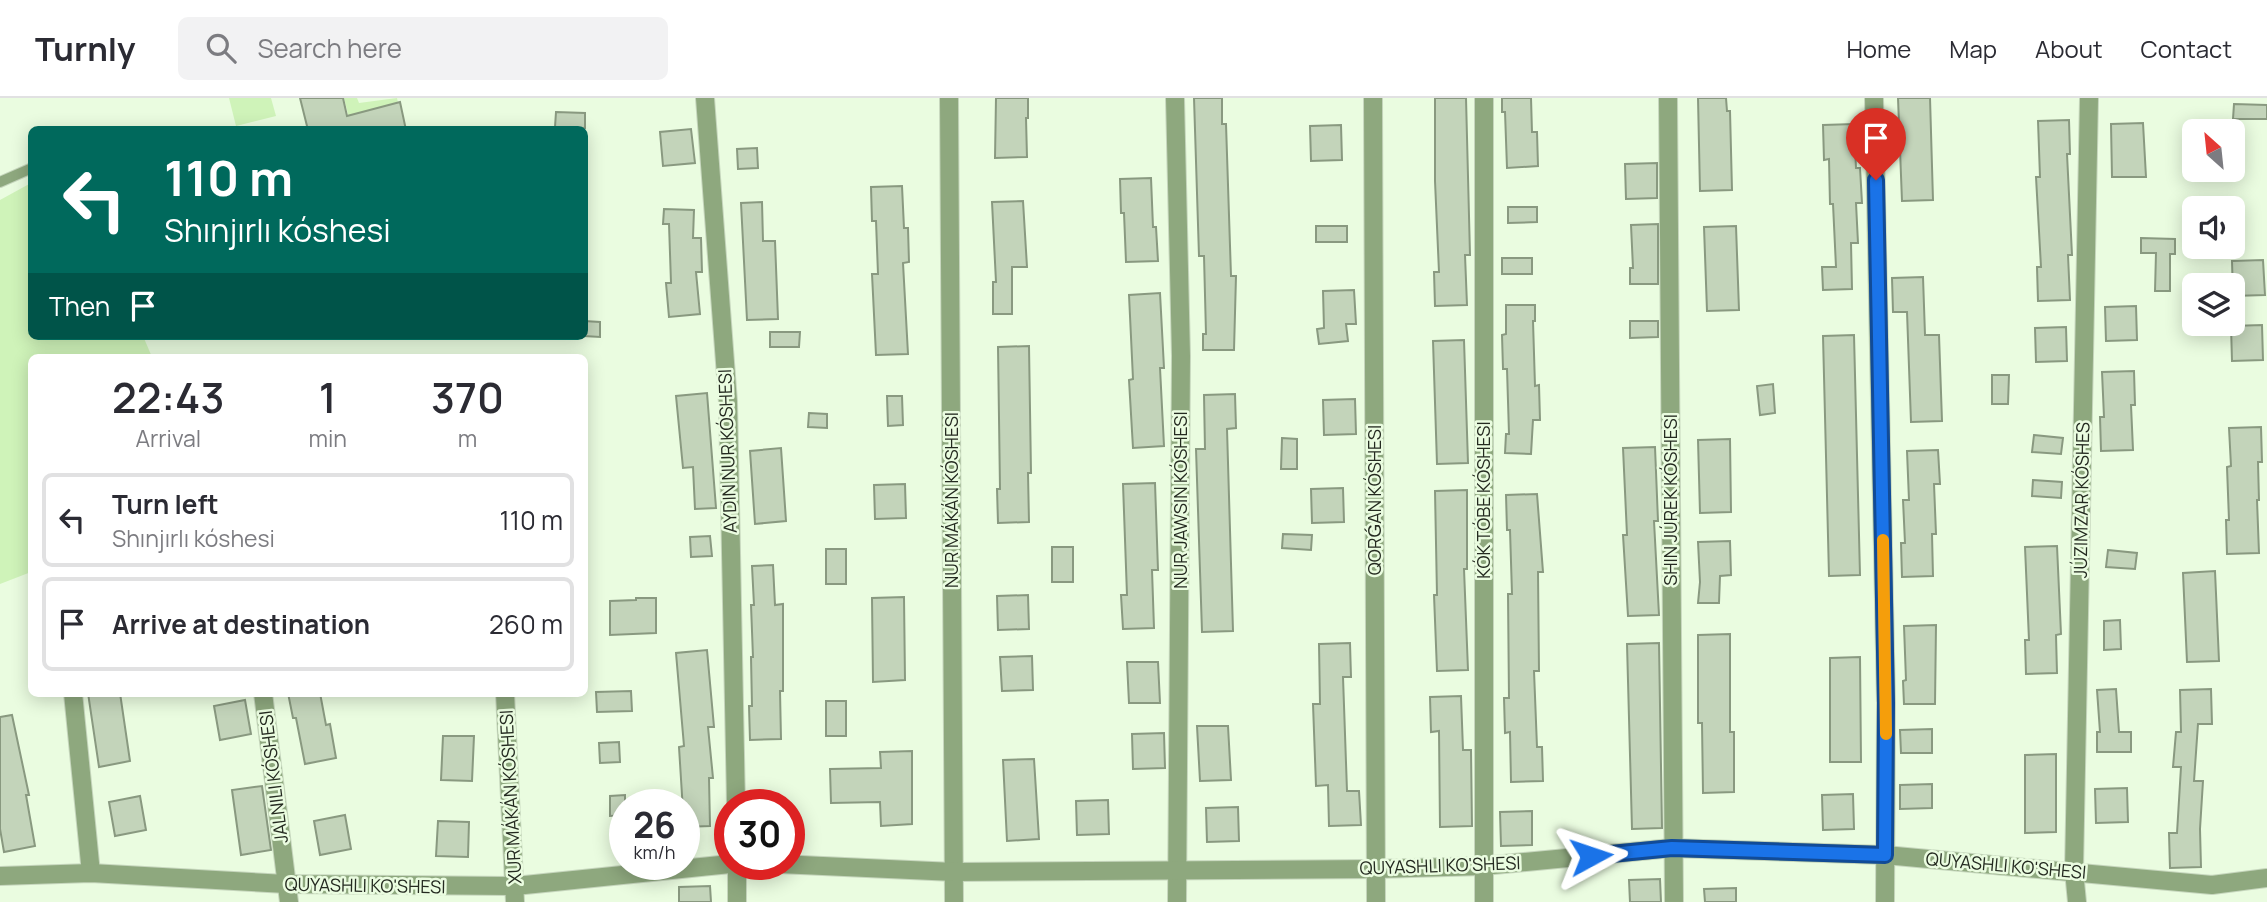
<!DOCTYPE html>
<html lang="en">
<head>
<meta charset="utf-8">
<style>
  :root { --surface:#fff; --page:#f2f2f3; --text:#2b2b33; --muted:#7c7c81; --line:#e1e1e2 }
  body { margin:0; font-family:Manrope,sans-serif; background:var(--page); color:var(--text); height:100vh; display:flex; flex-direction:column; font-size:26px; white-space:nowrap }
  * { box-sizing:border-box; margin:0 }
  p { font-size:23px; color:var(--muted) }
  .icon { flex:none; width:38px; height:38px; fill:none; stroke:currentColor; stroke-width:2; stroke-linecap:round; stroke-linejoin:round }
  .map { position:relative; flex:1; overflow:hidden }
  .sheet { position:absolute; left:28px; top:256px; width:560px; height:343px; display:flex; flex-direction:column; background:var(--surface); border-radius:10px; box-shadow:0 4px 18px #0003 }
  .sheet>* { flex:none }
  .top-card { position:absolute; left:28px; top:28px; width:560px; height:214px; border-radius:10px; box-shadow:0 4px 18px #0003; background:#00695c; color:#fff; overflow:hidden }
  .needle { width:46px; rotate:333deg }
  .buttons { position:absolute; left:2182px; top:21px; display:grid; gap:14px }
  .buttons a { display:grid; place-items:center; width:63px; height:63px; border-radius:10px; background:var(--surface); box-shadow:0 4px 18px #0003; font-size:35px }
  .speed { position:absolute; left:609px; top:691px; display:flex; gap:14px; font-size:35px; font-weight:700; text-align:center }
  .speed>* { display:grid; place-content:center; width:91px; height:91px; border-radius:50%; background:var(--surface); box-shadow:0 4px 18px #0003; line-height:1 }
  .speed small { font-size:18px; font-weight:400 }
  .speed .limit { border:10px solid #d22; background:#fff; color:#111 }
  .pin { position:absolute; display:grid; place-items:center; width:60px; height:60px; color:#fff; margin:-72px -30px; border-radius:50% 50% 50% 0; rotate:-45deg; box-shadow:0 0 7px #0007 }
  .pin .icon { rotate:45deg }
  .me { position:absolute; width:77px; margin:-38px; rotate:85deg; stroke-linejoin:round; filter:drop-shadow(0 0 5px #0008) }
  .turn { display:flex; align-items:center; gap:24px; height:147px; padding:0 21px; font-size:32px }
  .turn .icon { width:91px; height:91px; stroke-width:2.5 }
  .turn b { display:block; font-size:49px; line-height:60px }
  .then { display:flex; align-items:center; height:66px; padding:0 21px; background:#0003; gap:14px; font-size:26px }
  .eta { display:flex; justify-content:space-evenly; align-items:center; height:119px; text-align:center }
  .eta b { font-size:42px; font-weight:600; line-height:49px }
  ul { padding:0; list-style:none }
  li { display:flex; align-items:center; gap:21px; height:94px; margin:0 14px 10px; padding:0 7px; border:4px solid var(--line); border-radius:10px }
  li div { flex:1 }
  li b { display:block; font-size:26px }
  li em { font-style:normal }
  header { display:flex; align-items:center; gap:42px; box-sizing:border-box; height:98px; padding:0 35px; background:var(--surface); border-bottom:2px solid var(--line) }
  header strong { font-size:33px }
  nav { display:flex; gap:38px; margin-inline-start:auto; font-size:24px }
  .search { width:490px; height:63px; background:var(--page); display:flex; align-items:center; gap:18px; box-sizing:border-box; padding:0 24px; border-radius:10px; color:var(--muted); font-size:26px }
  .map>svg:first-child { display:block }
  .green { fill:#cff3b9 }
  .building { fill:#c3d4ba; stroke:#899980; stroke-width:2 }
  .lines { fill:none; stroke-linecap:round; stroke-linejoin:round }
  .service-casing { stroke:#c6d6bd; stroke-width:12 }
  .minor-casing { stroke:#c6d6bd; stroke-width:20 }
  .service { stroke:#8ea87e; stroke-width:10 }
  .minor { stroke:#8ea87e; stroke-width:18 }
  .route-casing { stroke:#114b97; stroke-width:18 }
  .route { stroke:#1a73e8; stroke-width:12 }
  .slow { stroke:#f59e0b; stroke-width:12 }
  .labels { text-anchor:middle; dominant-baseline:central; stroke-width:5; stroke-linejoin:round; paint-order:stroke }
  .street-label { font-size:18px; fill:#242a20; stroke:#eafce0 }
</style>
</head>
<body>
<header>
<strong>Turnly</strong>
<div class="search"><svg class="icon" aria-label="search" viewBox="0 0 24 24"><circle cx="10" cy="10" r="6"/><path d="M15 15l6 6"/></svg>Search here</div>
<nav><a>Home</a><a>Map</a><a>About</a><a>Contact</a></nav>
</header>
<div class="map">
<svg width="2267" height="804" viewBox="0 0 2267 804">
  <rect width="100%" height="100%" fill="#eafce0"/>
  <!-- green -->
  <g class="green">
    <polygon points="229,0 271,0 276,18 236,28"/>
    <polygon points="344,0 357,0 359,5 397,0 399,10 349,20"/>
    <polygon points="31,85 32,238 143,238 152,259 32,259 31,474 0,486 0,102"/>
  </g>
  <!-- building -->
  <g class="building">
    <polygon points="300,0 343,0 347,18 400,4 406,32 308,32"/>
    <polygon points="996,0 1028,0 1028,20 1026,20 1027,59 995,60"/>
    <polygon points="1194,0 1222,0 1222,26 1226,26 1231,178 1236,178 1234,252 1203,252 1203,236 1206,236 1204,158 1199,158"/>
    <polygon points="1435,0 1466,0 1470,157 1465,157 1467,207 1435,208 1434,174 1439,174 1435,83"/>
    <polygon points="1502,0 1531,0 1532,34 1537,34 1538,68 1507,70 1505,14 1502,14"/>
    <polygon points="1698,0 1726,0 1727,13 1730,13 1732,92 1700,93"/>
    <polygon points="1898,0 1930,0 1933,102 1902,103"/>
    <polygon points="2234,6 2267,7 2267,21 2233,21"/>
    <polygon points="556,14 585,15 585,30 555,29"/>
    <polygon points="2069,22 2070,56 2067,56 2072,157 2068,157 2070,202 2038,203 2037,169 2041,169 2036,79 2040,79 2038,23"/>
    <polygon points="2143,25 2146,79 2112,79 2111,26"/>
    <polygon points="1854,26 1856,70 1860,70 1862,105 1856,105 1858,145 1851,145 1852,191 1823,192 1822,169 1836,169 1833,106 1830,106 1829,61 1824,62 1823,27"/>
    <polygon points="1341,27 1342,62 1311,63 1310,28"/>
    <polygon points="691,31 695,65 663,68 660,34"/>
    <polygon points="757,50 758,70 738,71 737,51"/>
    <polygon points="1657,65 1657,100 1626,101 1625,66"/>
    <polygon points="1151,80 1153,129 1156,129 1158,163 1126,164 1124,115 1121,115 1120,81"/>
    <polygon points="902,88 904,130 908,130 909,164 903,165 908,256 876,257 872,176 878,176 876,123 872,123 871,89"/>
    <polygon points="1023,103 1027,169 1012,169 1012,216 993,216 993,184 996,184 992,104"/>
    <polygon points="762,104 763,143 775,143 778,221 747,222 741,105"/>
    <polygon points="1508,109 1537,109 1537,124 1508,125"/>
    <polygon points="664,111 694,112 693,140 701,140 702,174 696,174 700,216 669,219 666,185 671,185 669,126 663,126"/>
    <polygon points="1658,126 1658,186 1630,186 1630,170 1633,170 1631,127"/>
    <rect x="1316" y="128" width="31" height="16"/>
    <polygon points="1736,128 1739,212 1707,213 1704,129"/>
    <polygon points="2141,140 2175,141 2175,156 2170,156 2170,193 2155,193 2156,155 2141,155"/>
    <rect x="1502" y="160" width="30" height="16"/>
    <polygon points="2263,162 2265,197 2233,198 2232,163"/>
    <polygon points="1923,179 1925,237 1939,237 1942,323 1911,324 1907,214 1893,214 1892,180"/>
    <polygon points="1354,192 1356,226 1346,226 1348,243 1319,246 1317,231 1324,230 1323,193"/>
    <polygon points="1160,195 1164,270 1160,270 1164,348 1133,350 1129,282 1133,281 1129,197"/>
    <polygon points="1506,207 1535,207 1535,223 1533,223 1535,288 1539,287 1540,322 1533,322 1531,356 1505,355 1506,336 1509,336 1507,271 1503,271 1502,237 1506,236"/>
    <polygon points="2136,208 2137,242 2106,243 2105,209"/>
    <polygon points="584,223 600,224 600,239 584,238"/>
    <polygon points="1630,223 1658,223 1658,239 1630,240"/>
    <polygon points="2262,227 2263,262 2232,263 2231,228"/>
    <polygon points="2066,229 2067,263 2036,264 2035,230"/>
    <polygon points="770,234 800,234 799,249 770,249"/>
    <polygon points="1854,237 1860,477 1829,478 1823,238"/>
    <polygon points="1464,242 1468,365 1437,366 1433,243"/>
    <polygon points="1029,248 1031,375 1028,375 1029,424 998,425 997,391 1000,391 998,249"/>
    <polygon points="2134,273 2135,307 2131,307 2133,352 2101,353 2100,319 2104,319 2102,274"/>
    <polygon points="1992,277 2009,277 2008,306 1992,306"/>
    <polygon points="1773,286 1775,315 1760,317 1757,288"/>
    <polygon points="707,295 716,410 695,411 693,369 683,370 676,298"/>
    <polygon points="1235,296 1236,330 1227,331 1233,533 1202,534 1196,351 1205,351 1204,297"/>
    <polygon points="887,298 902,298 903,327 888,328"/>
    <polygon points="1355,301 1356,336 1324,337 1323,302"/>
    <polygon points="809,315 827,316 827,330 808,329"/>
    <polygon points="2261,329 2262,364 2258,364 2259,402 2257,402 2259,455 2227,456 2226,422 2229,422 2227,369 2231,368 2229,330"/>
    <polygon points="2034,337 2063,340 2061,356 2032,354"/>
    <polygon points="1282,340 1297,341 1297,371 1281,371"/>
    <polygon points="1730,341 1731,414 1700,415 1698,342"/>
    <polygon points="1655,349 1658,423 1654,423 1659,517 1628,518 1623,437 1627,437 1623,350"/>
    <polygon points="781,350 786,423 755,426 750,353"/>
    <polygon points="1938,352 1940,386 1934,386 1936,436 1932,436 1933,478 1902,479 1901,445 1905,445 1903,402 1909,402 1907,353"/>
    <polygon points="2033,382 2062,384 2061,400 2032,398"/>
    <polygon points="1155,385 1158,472 1152,472 1154,530 1123,531 1121,497 1127,497 1123,386"/>
    <polygon points="905,386 906,420 875,421 874,387"/>
    <polygon points="1343,390 1344,424 1312,425 1311,391"/>
    <polygon points="1467,392 1467,471 1464,471 1468,572 1437,573 1434,497 1437,497 1435,393"/>
    <polygon points="1537,396 1543,474 1538,474 1539,573 1534,573 1537,649 1542,649 1543,683 1511,684 1510,634 1505,635 1504,600 1509,600 1508,496 1512,496 1510,432 1507,432 1506,397"/>
    <polygon points="1283,436 1312,437 1311,452 1282,450"/>
    <polygon points="710,438 712,458 691,459 690,439"/>
    <polygon points="1730,443 1731,477 1720,478 1719,505 1698,505 1700,484 1698,444"/>
    <polygon points="2057,448 2061,536 2056,537 2057,575 2026,576 2025,542 2029,542 2025,449"/>
    <rect x="1052" y="449" width="21" height="35"/>
    <rect x="826" y="451" width="20" height="35"/>
    <polygon points="2108,452 2137,455 2135,471 2106,469"/>
    <polygon points="773,467 775,507 783,506 783,593 780,593 781,641 750,642 749,608 752,608 751,559 753,559 751,507 754,507 752,468"/>
    <polygon points="2215,473 2219,563 2187,564 2183,475"/>
    <polygon points="1028,497 1029,531 998,532 997,498"/>
    <polygon points="904,499 905,582 873,584 872,500"/>
    <polygon points="636,500 656,500 656,535 610,537 610,503 636,502"/>
    <polygon points="2120,522 2121,551 2104,552 2104,523"/>
    <polygon points="1936,527 1935,606 1904,606 1903,583 1906,582 1904,528"/>
    <polygon points="1730,536 1730,634 1734,634 1734,694 1703,695 1702,625 1698,625 1698,537"/>
    <polygon points="1350,545 1351,579 1343,579 1347,693 1359,693 1361,727 1329,728 1328,687 1316,688 1313,606 1320,606 1319,546"/>
    <polygon points="1659,545 1662,730 1632,731 1627,546"/>
    <polygon points="707,552 714,629 708,629 713,680 709,680 710,728 684,729 679,649 684,648 676,555"/>
    <polygon points="1032,558 1033,592 1002,593 1000,559"/>
    <polygon points="1860,559 1861,664 1830,664 1830,560"/>
    <polygon points="1127,564 1158,564 1160,605 1129,605"/>
    <polygon points="2116,591 2119,634 2131,634 2131,654 2097,654 2097,634 2100,634 2097,592"/>
    <polygon points="2211,591 2212,626 2198,626 2194,683 2203,683 2200,731 2201,769 2170,770 2169,735 2177,735 2181,669 2173,669 2176,634 2181,634 2180,592"/>
    <polygon points="631,593 632,613 597,614 596,594"/>
    <polygon points="88,595 120,595 130,663 99,669"/>
    <polygon points="288,595 320,595 326,627 330,626 336,660 305,666 296,620 293,620"/>
    <polygon points="1461,598 1463,652 1471,652 1472,728 1440,729 1439,633 1431,634 1430,599"/>
    <polygon points="245,602 251,636 220,642 214,608"/>
    <rect x="826" y="603" width="20" height="35"/>
    <polygon points="12,617 29,697 26,697 35,748 4,754 0,731 0,619"/>
    <polygon points="1197,628 1228,628 1231,682 1200,683"/>
    <polygon points="1932,631 1932,655 1901,655 1900,632"/>
    <polygon points="1164,635 1165,670 1133,671 1132,636"/>
    <polygon points="443,638 474,638 472,683 441,682"/>
    <polygon points="619,644 620,664 600,665 599,645"/>
    <polygon points="912,653 912,726 881,728 880,704 831,705 830,671 881,670 880,654"/>
    <polygon points="2056,656 2056,734 2025,735 2025,657"/>
    <polygon points="1034,661 1039,741 1007,743 1003,662"/>
    <polygon points="1932,686 1932,710 1900,711 1900,687"/>
    <polygon points="262,688 271,752 241,757 232,692"/>
    <polygon points="2127,690 2128,724 2096,725 2095,691"/>
    <polygon points="1853,696 1854,731 1823,732 1822,697"/>
    <polygon points="625,697 625,717 610,718 610,698"/>
    <polygon points="140,698 146,732 115,738 109,704"/>
    <polygon points="1108,702 1109,736 1077,737 1076,703"/>
    <polygon points="1238,709 1239,743 1207,744 1206,710"/>
    <polygon points="1532,713 1532,747 1501,748 1500,714"/>
    <polygon points="345,717 351,751 320,757 314,723"/>
    <polygon points="438,723 469,724 468,759 436,758"/>
    <polygon points="1660,781 1661,804 1630,804 1629,782"/>
    <polygon points="710,788 711,804 679,804 679,789"/>
    <polygon points="1736,790 1736,804 1705,804 1704,791"/>
  </g>
  <g class="lines">
    <defs>
      <polyline id="service" points="0,84 32,70"/>
      <g id="minor">
        <polyline points="705,0 728,304 736,707"/>
        <polyline points="949,0 954,804"/>
        <polyline points="1175,0 1181,258 1177,804"/>
        <polyline points="1373,0 1376,804"/>
        <polyline points="1484,0 1484,804"/>
        <polyline points="1668,0 1674,804"/>
        <polyline points="1874,0 1886,605 1885,804"/>
        <polyline points="73,595 91,775"/>
        <polyline points="263,595 289,804"/>
        <polyline points="505,595 515,804"/>
        <polyline points="737,766 737,804"/>
        <polyline points="779,766 954,774 1376,771 1483,768 1672,750 1885,757 2212,787 2267,780"/>
        <polyline points="0,778 91,775 286,786 515,788 730,766"/>
        <polyline points="2077,804 2074,773 2089,0"/>
      </g>
    </defs>
    <!-- service casing -->
    <use href="#service" class="service-casing"/>
    <!-- minor casing -->
    <use href="#minor" class="minor-casing"/>
    <!-- service -->
    <use href="#service" class="service"/>
    <!-- minor -->
    <use href="#minor" class="minor"/>
  </g>
  <g class="lines">
    <defs>
      <polyline id="route" points="1591,758 1672,750 1885,757 1886,605 1876,82"/>
    </defs>
    <!-- route casing -->
    <use href="#route" class="route-casing"/>
    <!-- route -->
    <use href="#route" class="route"/>
    <!-- slow -->
    <polyline class="slow" points="1883,442 1886,636"/>
  </g>
  <g class="labels">
    <!-- street labels -->
    <g class="street-label">
      <text transform="translate(727 353) rotate(-92)">AYDIN NUR KÓSHESI</text>
      <text transform="translate(951 402) rotate(-90)">NUR MÁKÁN KÓSHESI</text>
      <text transform="translate(1180 402) rotate(-90)">NUR JAWSIN KÓSHESI</text>
      <text transform="translate(1374 402) rotate(-90)">QORǴAN KÓSHESI</text>
      <text transform="translate(1483 402) rotate(-90)">KÓK TÓBE KÓSHESI</text>
      <text transform="translate(1670 402) rotate(-90)">SHIN JÚREK KÓSHESI</text>
      <text transform="translate(2081 402) rotate(-89)">JÚZIMZAR KÓSHES</text>
      <text transform="translate(273 679) rotate(-97)">JALNILI KÓSHESI</text>
      <text transform="translate(510 699) rotate(-93)">XUR MÁKÁN KÓSHESI</text>
      <text transform="translate(1440 767) rotate(-2)">QUYASHLI KO'SHESI</text>
      <text transform="translate(2006 767) rotate(5)">QUYASHLI KO'SHESI</text>
      <text transform="translate(365 787) rotate(1)">QUYASHLI KO'SHESI</text>
    </g>
  </g>
</svg>
<div class="buttons">
<a><svg class="needle" viewBox="-14 -14 28 28"><path d="M0-13l5 13h-10z" fill="#e53935"/><path d="M0 13l5-13h-10z" fill="#7c7c81"/></svg></a>
<a><svg class="icon" aria-label="sound" viewBox="0 0 24 24"><path d="M4 9h4l5-4v14l-5-4H4zM17 9q2 3 0 6"/></svg></a>
<a><svg class="icon" aria-label="layers" viewBox="0 0 24 24"><path d="M12 4l9 5-9 5-9-5zM3 14l9 5 9-5"/></svg></a>
</div>
<div class="speed"><div>26<small>km/h</small></div><div class="limit">30</div></div>
<div class="pin" style="left:1876px;top:82px;background:#d93025"><svg class="icon" aria-label="arrive" viewBox="0 0 24 24"><path d="M6 21V4h12l-3 4 3 4H6"/></svg></div>
<svg class="me" style="left:1591px;top:758px" viewBox="-20 -20 40 40"><path d="M0-17L14 15 0 8-14 15z" fill="#1a73e8" stroke="#fff" stroke-width="4"/></svg>
<div class="top-card">
<div class="turn"><svg class="icon" aria-label="left" viewBox="0 0 24 24"><path d="M17 20v-9H6M10 6l-5 5 5 5"/></svg><div><b>110 m</b>Shınjırlı kóshesi</div></div>
<div class="then">Then<svg class="icon" aria-label="arrive" viewBox="0 0 24 24"><path d="M6 21V4h12l-3 4 3 4H6"/></svg></div>
</div>
<section class="sheet">
<div class="eta">
<div><b>22:43</b><p>Arrival</p></div>
<div><b>1</b><p>min</p></div>
<div><b>370</b><p>m</p></div>
</div>
<ul>
<li><svg class="icon" aria-label="left" viewBox="0 0 24 24"><path d="M17 20v-9H6M10 6l-5 5 5 5"/></svg><div><b>Turn left</b><p>Shınjırlı kóshesi</p></div><em>110 m</em></li>
<li><svg class="icon" aria-label="arrive" viewBox="0 0 24 24"><path d="M6 21V4h12l-3 4 3 4H6"/></svg><div><b>Arrive at destination</b></div><em>260 m</em></li>
</ul>
</section>
</div>
</body>
</html>
